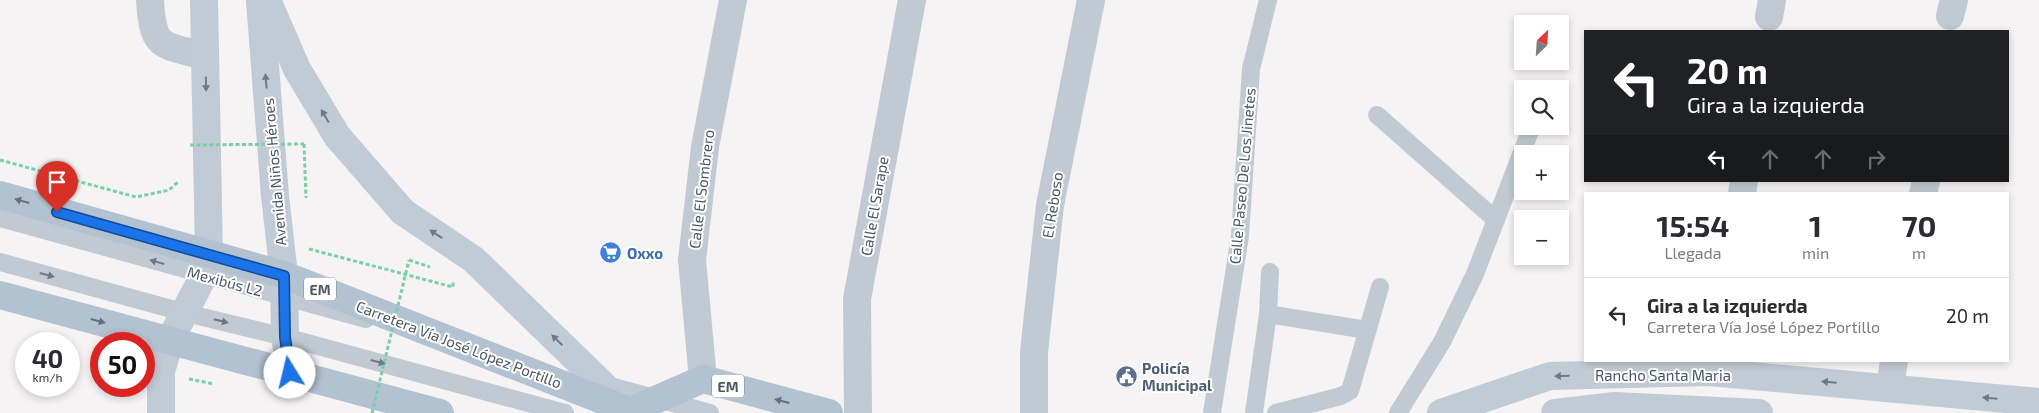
<!DOCTYPE html>
<html lang="es">
<head>
<meta charset="utf-8">
<style>
  :root { --surface:#fff; --page:#f7f7f7; --text:#2b2b33; --muted:#7c7c81; --line:#e1e1e2 }
  body { margin:0; font-family:"Exo 2",sans-serif; background:var(--page); color:var(--text); height:100vh; display:flex; flex-direction:column; font-size:19px; white-space:nowrap }
  * { box-sizing:border-box; margin:0 }
  p { font-size:16px; color:var(--muted) }
  .icon { flex:none; width:28px; height:28px; fill:none; stroke:currentColor; stroke-width:2; stroke-linecap:round; stroke-linejoin:round }
  .map { position:relative; flex:1; overflow:hidden }
  .sheet { position:absolute; left:1584px; top:192px; width:425px; height:170px; display:flex; flex-direction:column; background:var(--surface); border-radius:0px; box-shadow:0 2px 8px #0003 }
  .sheet>* { flex:none }
  .hud { position:absolute; left:1584px; top:30px; width:425px; height:152px; border-radius:0px; box-shadow:0 2px 8px #0003; background:#202124; color:#fff; overflow:hidden }
  .needle { width:32px; rotate:25deg }
  .buttons { position:absolute; left:1514px; top:15px; display:grid; gap:10px }
  .buttons a { display:grid; place-items:center; width:55px; height:55px; border-radius:0px; background:var(--surface); box-shadow:0 2px 8px #0003; font-size:25px }
  .speed { position:absolute; left:15px; top:332px; display:flex; gap:10px; font-size:25px; font-weight:700; text-align:center }
  .speed>* { display:grid; place-content:center; width:65px; height:65px; border-radius:50%; background:var(--surface); box-shadow:0 2px 8px #0003; line-height:1 }
  .speed small { font-size:12px; font-weight:400 }
  .speed .limit { border:8px solid #d22; background:#fff; color:#111 }
  .pin { position:absolute; display:grid; place-items:center; width:42px; height:42px; color:#fff; margin:-51px -21px; border-radius:50% 50% 50% 0; rotate:-45deg; box-shadow:0 0 5px #0007 }
  .pin .icon { rotate:45deg }
  .me { position:absolute; width:55px; margin:-28px; rotate:351deg; stroke-linejoin:round; filter:drop-shadow(0 0 4px #0008) }
  .turn { display:flex; align-items:center; gap:18px; height:105px; padding:0 20px; font-size:22px }
  .turn .icon { width:65px; height:65px; stroke-width:2.5 }
  .turn b { display:block; font-size:35px; line-height:42px }
  .lanes { display:flex; align-items:center; height:48px; padding:0 20px; background:#0003; justify-content:center; gap:25px; direction:ltr }
  .lanes .off { opacity:.35 }
  .eta { display:flex; justify-content:space-evenly; align-items:center; height:85px; text-align:center }
  .eta b { font-size:30px; font-weight:700; line-height:35px }
  ul { padding:0; list-style:none }
  li { display:flex; align-items:center; gap:15px; height:75px; padding:0 20px; border-top:1px solid var(--line) }
  li div { flex:1 }
  li b { display:block; font-size:19px }
  li em { font-style:normal }
  .map>svg:first-child { display:block }
  .lines { fill:none; stroke-linecap:round; stroke-linejoin:round }
  .path { stroke:#7ad0a6; stroke-width:3; stroke-dasharray:4 2.5; stroke-linecap:butt }
  .lane { stroke:#c1cad2; stroke-width:18 }
  .street { stroke:#c1cad2; stroke-width:28 }
  .secondary { stroke:#c1cbd6; stroke-width:28 }
  .primary { stroke:#b3c2d1; stroke-width:28 }
  .path-bridge { stroke:#7ad0a6; stroke-width:3; stroke-dasharray:4 2.5; stroke-linecap:butt }
  .oneway { fill:#6e7984 }
  .oneway2 { fill:#64717d }
  .oneway3 { fill:#6e7983 }
  .route-casing { stroke:#114b97; stroke-width:12 }
  .route { stroke:#1a73e8; stroke-width:9 }
  .labels { text-anchor:middle; dominant-baseline:central; stroke-width:4; stroke-linejoin:round; paint-order:stroke }
  .shield { fill:#fff; stroke:#808990; stroke-width:1 }
  .shield-label { font-size:14px; font-weight:bold; fill:#4a5661 }
  .street-label { font-size:15px; fill:#4a5661; stroke:#fff }
  .shop-label { font-size:15px; font-weight:bold; fill:#366cbe; stroke:#fff; text-anchor:start }
  .service-label { font-size:15px; font-weight:bold; fill:#4e5e75; stroke:#fff; text-anchor:start }
</style>
</head>
<body>
<div class="map">
<svg width="2039" height="413" viewBox="0 0 2039 413">
  <rect width="100%" height="100%" fill="#f5f3f3"/>
  <g class="lines">
    <!-- path -->
    <g class="path">
      <polyline points="304,144 306,198"/>
      <polyline points="0,160 136,197 169,190 178,182"/>
      <polyline points="309,249 453,287 453,280"/>
      <polyline points="409,260 430,267"/>
      <polyline points="189,379 214,384"/>
    </g>
    <!-- lane -->
    <g class="lane">
      <polyline points="1377,115 1496,220"/>
      <polyline points="0,218 366,319"/>
      <polyline points="0,262 186,313 285,337 565,413"/>
      <polyline points="1270,272 1268,314 1367,330"/>
      <polyline points="606,385 710,413"/>
      <polyline points="1212,413 1240,236 1251,69 1268,0"/>
      <polyline points="1254,413 1268,314"/>
      <polyline points="1276,413 1341,396 1350,391 1380,287"/>
      <polyline points="1398,413 1442,342 1475,274 1532,126"/>
    </g>
    <!-- street -->
    <g class="street">
      <path d="M150 0C153 50 161 44 205 56"/>
      <polyline points="1950,16 1954,0"/>
      <polyline points="1769,17 1772,0"/>
      <polyline points="1742,194 1744,181"/>
      <polyline points="1923,194 1926,181"/>
      <polyline points="703,379 692,260 705,147 733,0"/>
      <polyline points="1890,388 1894,361"/>
      <polyline points="858,413 857,299 912,0"/>
      <polyline points="1034,413 1034,352 1050,205 1091,0"/>
    </g>
    <!-- secondary -->
    <g class="secondary">
      <polyline points="267,0 297,69 337,136 403,212 473,259 630,411"/>
      <polyline points="260,1 275,196 284,275 285,337 291,373"/>
      <polyline points="161,413 161,372 170,340 204,275 209,255 204,0"/>
      <polyline points="1441,413 1550,376 1709,372 2039,402"/>
      <polyline points="1555,413 1615,406 1759,413"/>
    </g>
    <!-- primary -->
    <g class="primary">
      <polyline points="0,195 284,275 630,411 703,379 829,413"/>
      <polyline points="0,295 440,413"/>
    </g>
    <!-- path-bridge -->
    <g class="path-bridge">
      <polyline points="190,145 304,144"/>
      <polyline points="372,413 409,260"/>
    </g>
  </g>
  <!-- one-way arrows -->
  <defs><path id="oneway-solid" d="M-6-.8H1V-3.2L6.5 0L1 3.2V.8H-6Z" transform="scale(1.25)"/></defs>
  <g class="oneway">
    <use href="#oneway-solid" transform="translate(266 81) rotate(-95)"/>
    <use href="#oneway-solid" transform="translate(206 84) rotate(89)"/>
    <use href="#oneway-solid" transform="translate(325 116) rotate(-121)"/>
    <use href="#oneway-solid" transform="translate(436 234) rotate(-146)"/>
    <use href="#oneway-solid" transform="translate(557 340) rotate(-136)"/>
    <use href="#oneway-solid" transform="translate(1562 376) rotate(179)"/>
    <use href="#oneway-solid" transform="translate(1829 382) rotate(-175)"/>
    <use href="#oneway-solid" transform="translate(1990 398) rotate(-175)"/>
  </g>
  <g class="oneway2">
    <use href="#oneway-solid" transform="translate(22 201) rotate(-164)"/>
    <use href="#oneway-solid" transform="translate(98 321) rotate(15)"/>
    <use href="#oneway-solid" transform="translate(782 401) rotate(-165)"/>
  </g>
  <g class="oneway3">
    <use href="#oneway-solid" transform="translate(157 262) rotate(-164)"/>
    <use href="#oneway-solid" transform="translate(47 275) rotate(15)"/>
    <use href="#oneway-solid" transform="translate(221 321) rotate(14)"/>
    <use href="#oneway-solid" transform="translate(378 362) rotate(15)"/>
  </g>
  <g class="lines">
    <defs>
      <polyline id="route" points="57,212 284,276 285,337 290,373"/>
    </defs>
    <!-- route casing -->
    <use href="#route" class="route-casing"/>
    <!-- route -->
    <use href="#route" class="route"/>
  </g>
  <!-- icons -->
  <defs>
    <symbol id="supermarket-disc" viewBox="-11 -11 22 22"><circle r="9.5" fill="#3f7fe0" stroke="#fff"/><path d="M-6-5.5h2.5l.6 2H6L4.5 2H-2.5L-4.4-4H-6ZM-1.5 3.2a1.3 1.3 0 1 0 .1 0ZM3 3.2a1.3 1.3 0 1 0 .1 0Z" fill="#fff"/></symbol>
    <symbol id="civic-disc" viewBox="-11 -11 22 22"><circle r="9.5" fill="#5c6f8a" stroke="#fff"/><path d="M-.6-6.5H3V-4.5H.6V-3L4-1V1h2V6H-6V1h2V-1L-.6-3ZM-1.2 2.5V6h2.4V2.5Z" fill="#fff"/></symbol>
  </defs>
  <g fill-rule="evenodd">
    <use href="#supermarket-disc" x="598" y="240" width="25" height="25"/>
    <use href="#civic-disc" x="1114" y="364" width="25" height="25"/>
  </g>
  <g class="labels">
    <!-- shield labels -->
    <g class="shield">
      <rect x="304" y="277.5" width="32" height="23" rx="4"/>
      <rect x="712" y="374.5" width="32" height="23" rx="4"/>
    </g>
    <g class="shield-label">
      <text x="320" y="289">EM</text>
      <text x="728" y="386">EM</text>
    </g>
    <!-- street labels -->
    <g class="street-label">
      <text transform="translate(274 172) rotate(-95)">Avenida Niños Héroes</text>
      <text transform="translate(1242 176) rotate(-85)">Calle Paseo De Los Jinetes</text>
      <text transform="translate(701 189) rotate(-83)">Calle El Sombrero</text>
      <text transform="translate(1052 205) rotate(-81)">El Reboso</text>
      <text transform="translate(874 206) rotate(-80)">Calle El Sarape</text>
      <text transform="translate(225 281) rotate(15)">Mexibús L2</text>
      <text transform="translate(459 344) rotate(21)">Carretera Vía José López Portillo</text>
      <text x="1663" y="375">Rancho Santa Maria</text>
    </g>
    <!-- shop labels -->
    <g class="shop-label">
      <text x="627" y="253">Oxxo</text>
    </g>
    <!-- service labels -->
    <g class="service-label">
      <text x="1142" y="368">Policía<tspan x="1142" dy="17">Municipal</tspan></text>
    </g>
  </g>
</svg>
<div class="buttons">
<a><svg class="needle" viewBox="-14 -14 28 28"><path d="M0-13l5 13h-10z" fill="#e53935"/><path d="M0 13l5-13h-10z" fill="#7c7c81"/></svg></a>
<a><svg class="icon" aria-label="search" viewBox="0 0 24 24"><circle cx="10" cy="10" r="6"/><path d="M15 15l6 6"/></svg></a>
<a>+</a>
<a>−</a>
</div>
<div class="speed"><div>40<small>km/h</small></div><div class="limit">50</div></div>
<div class="pin" style="left:57px;top:212px;background:#d93025"><svg class="icon" aria-label="arrive" viewBox="0 0 24 24"><path d="M6 21V4h12l-3 4 3 4H6"/></svg></div>
<svg class="me" style="left:290px;top:373px" viewBox="-20 -20 40 40"><circle r="19" fill="#fff"/><path d="M0-13L10 11 0 6-10 11z" fill="#1a73e8"/></svg>
<div class="hud">
<div class="turn"><svg class="icon" aria-label="left" viewBox="0 0 24 24"><path d="M17 20v-9H6M10 6l-5 5 5 5"/></svg><div><b>20 m</b>Gira a la izquierda</div></div>
<div class="lanes"><svg class="icon" aria-label="left" viewBox="0 0 24 24"><path d="M17 20v-9H6M10 6l-5 5 5 5"/></svg><svg class="icon off" aria-label="ahead" viewBox="0 0 24 24"><path d="M12 20V5M6 11l6-6 6 6"/></svg><svg class="icon off" aria-label="ahead" viewBox="0 0 24 24"><path d="M12 20V5M6 11l6-6 6 6"/></svg><svg class="icon off" aria-label="right" viewBox="0 0 24 24"><path d="M7 20v-9h11M14 6l5 5-5 5"/></svg></div>
</div>
<section class="sheet">
<div class="eta">
<div><b>15:54</b><p>Llegada</p></div>
<div><b>1</b><p>min</p></div>
<div><b>70</b><p>m</p></div>
</div>
<ul>
<li><svg class="icon" aria-label="left" viewBox="0 0 24 24"><path d="M17 20v-9H6M10 6l-5 5 5 5"/></svg><div><b>Gira a la izquierda</b><p>Carretera Vía José López Portillo</p></div><em>20 m</em></li>
</ul>
</section>
</div>
</body>
</html>
